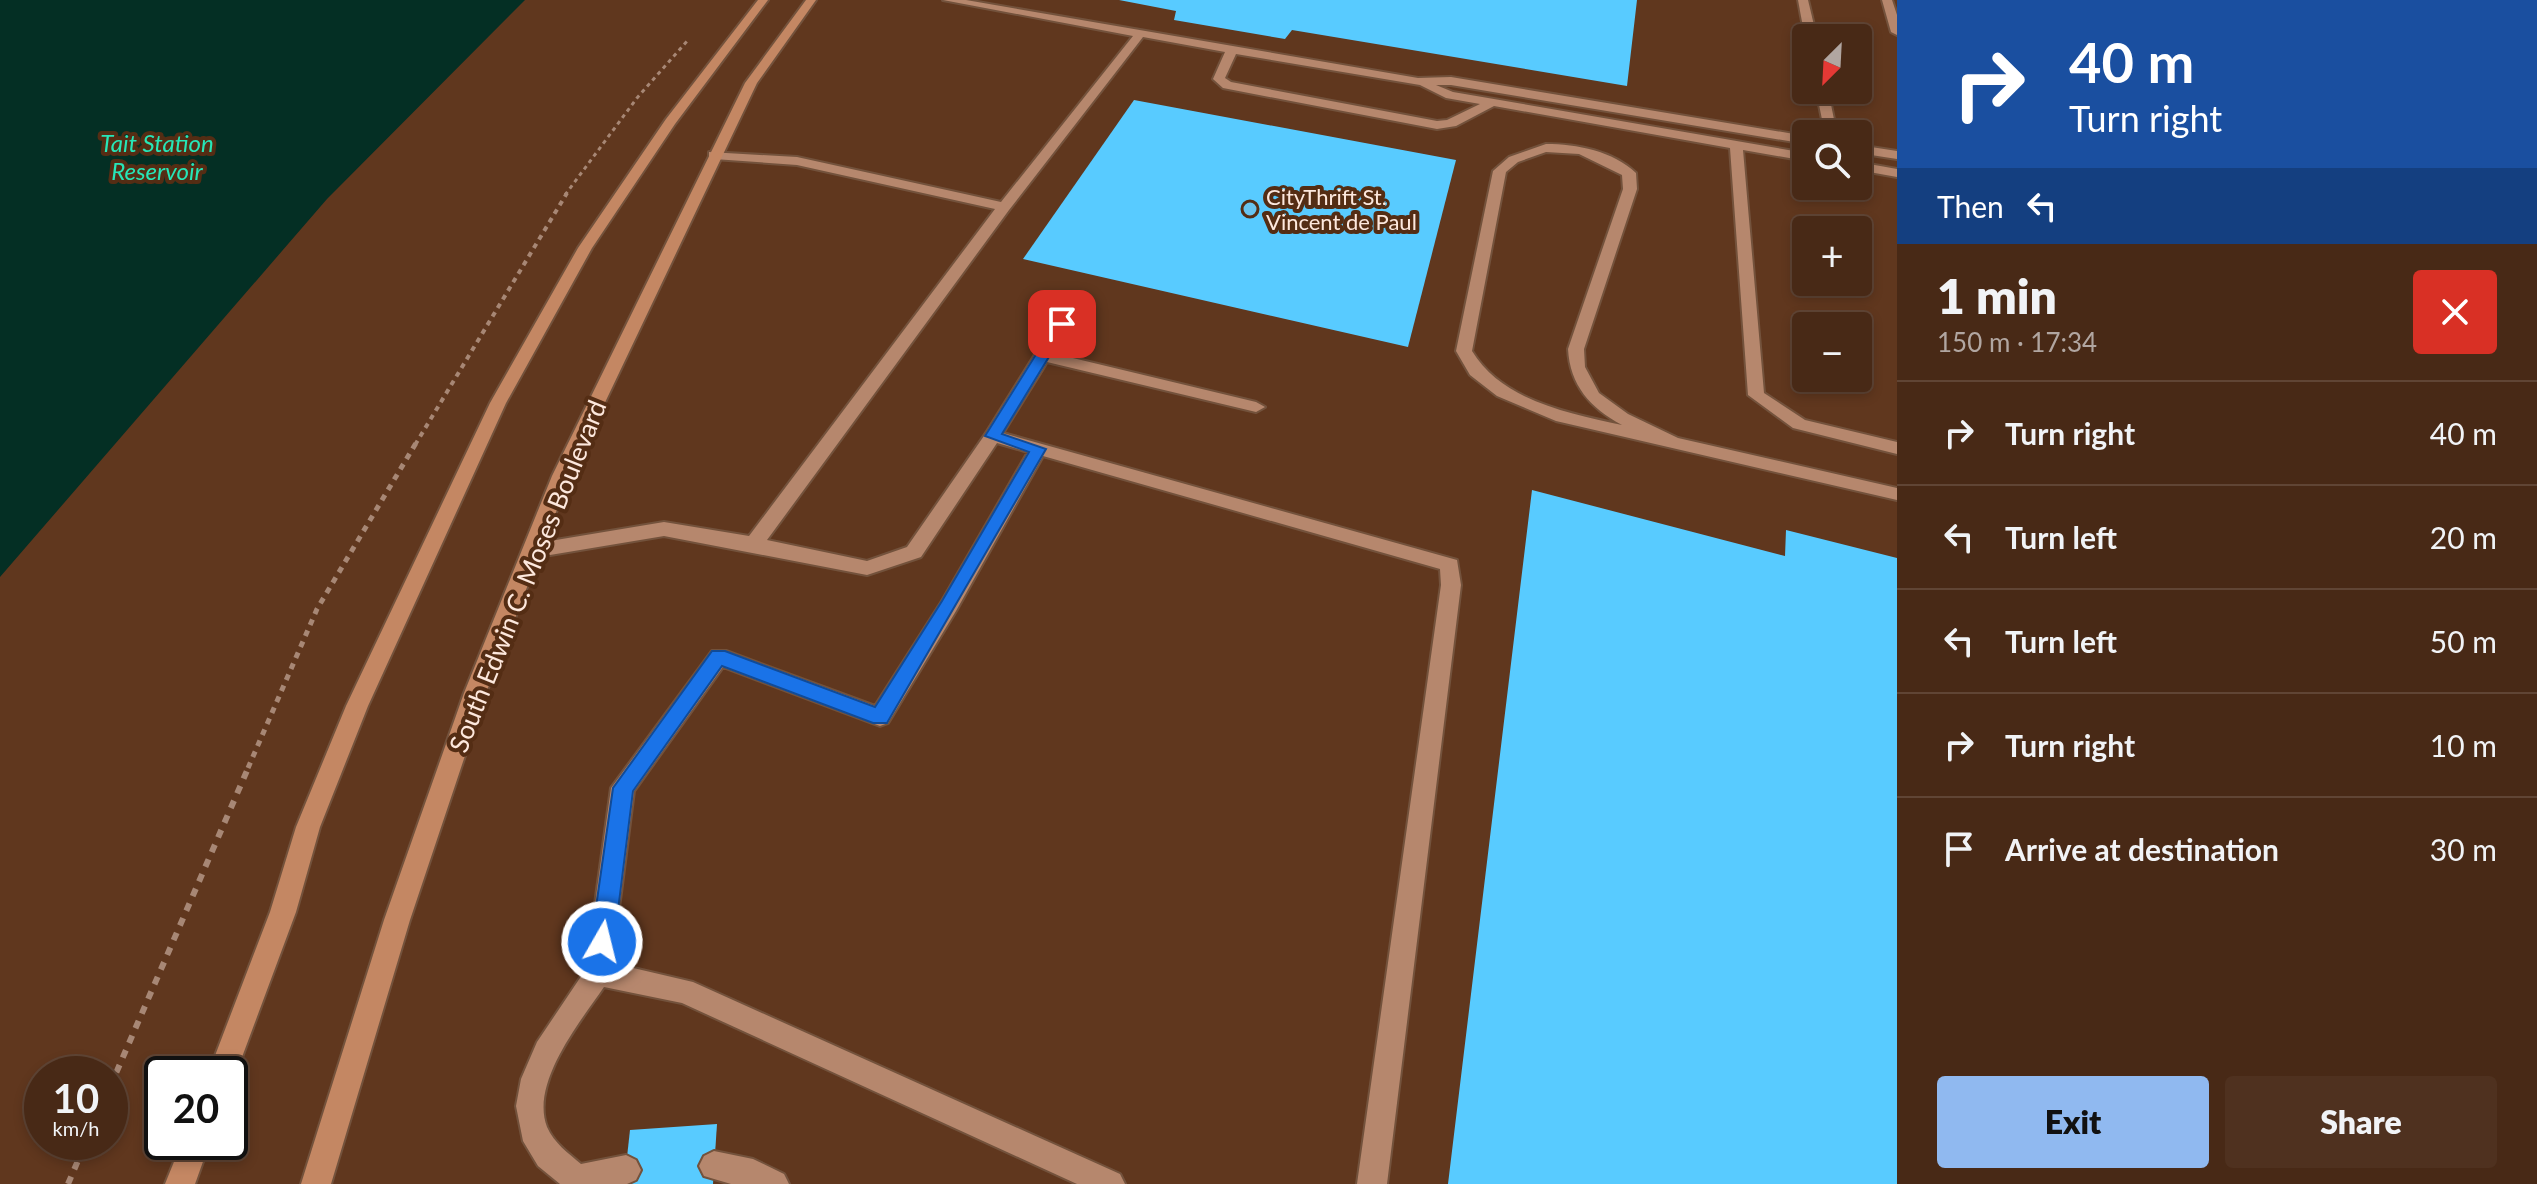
<!DOCTYPE html>
<html lang="en">
<head>
<meta charset="utf-8">
<style>
  :root { --surface:#482916; --page:#4f311f; --text:#f1f3f6; --muted:#b1a6a1; --line:#604535; --accent:#90b9f0 }
  body { margin:0; font-family:Lato,sans-serif; background:var(--page); color:var(--text); height:100vh; display:flex; flex-direction:column; font-size:30px; white-space:nowrap }
  * { box-sizing:border-box; margin:0 }
  p { font-size:26px; color:var(--muted) }
  .icon { flex:none; width:44px; height:44px; fill:none; stroke:currentColor; stroke-width:2; stroke-linecap:round; stroke-linejoin:round }
  .map { position:relative; flex:1; overflow:hidden }
  .drawer { display:flex; flex-direction:column; background:var(--surface); width:640px }
  .drawer>* { flex:none }
  .banner { background:#1a4fa0; color:#fff; overflow:hidden }
  .needle { width:52px; rotate:204deg }
  .fabs { position:absolute; left:1792px; top:24px; display:grid; gap:16px }
  .fabs a { display:grid; place-items:center; width:80px; height:80px; border-radius:8px; background:var(--surface); box-shadow:0 4px 12px #0003,0 0 0 2px var(--line); font-size:40px }
  .speed { position:absolute; left:24px; top:1056px; display:flex; gap:16px; font-size:40px; font-weight:700; text-align:center }
  .speed>* { display:grid; place-content:center; width:104px; height:104px; border-radius:50%; background:var(--surface); box-shadow:0 4px 12px #0003,0 0 0 2px var(--line); line-height:1 }
  .speed small { font-size:20px; font-weight:400 }
  .speed .limit { border:4px solid #111; border-radius:12px; background:#fff; color:#111 }
  .pin { position:absolute; display:grid; place-items:center; width:68px; height:68px; color:#fff; margin:-34px; border-radius:16px; box-shadow:0 4px 12px #0006 }
  .me { position:absolute; width:88px; margin:-44px; rotate:8deg; stroke-linejoin:round; filter:drop-shadow(0 0 6px #0008) }
  .turn { display:flex; align-items:center; gap:28px; height:168px; padding:0 40px; font-size:36px }
  .turn .icon { width:104px; height:104px; stroke-width:2.5 }
  .turn b { display:block; font-size:56px; line-height:68px }
  .then { display:flex; align-items:center; height:76px; padding:0 40px; background:#0003; gap:16px; font-size:30px }
  .round { display:grid; place-items:center; flex:none; width:84px; height:84px; border-radius:8px; background:var(--page) }
  .summary { display:flex; align-items:center; justify-content:space-between; height:136px; padding:0 40px }
  h1 { font-size:48px; font-weight:800; line-height:60px }
  .action { display:flex; gap:16px; margin-top:auto; padding:16px 40px }
  .action a { flex:1; height:92px; border-radius:8px; background:var(--accent); color:#111; font-size:32px; font-weight:800; line-height:92px; text-align:center }
  .action a+a { background:var(--page); color:var(--text) }
  ul { padding:0; list-style:none }
  li { display:flex; align-items:center; gap:24px; height:104px; padding:0 40px; border-top:2px solid var(--line) }
  li div { flex:1 }
  li b { display:block; font-size:30px }
  li em { font-style:normal }
  main { display:flex; flex:1; min-height:0 }
  .map>svg:first-child { display:block }
  .water { fill:#042f24 }
  .building { fill:#58cbff }
  .lines { fill:none; stroke-linecap:round; stroke-linejoin:round }
  .service-casing { stroke:#73523c; stroke-width:4 }
  .secondary-casing { stroke:#73523c; stroke-width:4 }
  .path-far3 { stroke:#a78775; stroke-width:3; stroke-dasharray:4 4; stroke-linecap:butt }
  .path-far2 { stroke:#a78775; stroke-width:4; stroke-dasharray:5 5; stroke-linecap:butt }
  .path-far1 { stroke:#a78775; stroke-width:5; stroke-dasharray:6 6; stroke-linecap:butt }
  .path { stroke:#a78775; stroke-width:6; stroke-dasharray:8 8; stroke-linecap:butt }
  .service { fill:#b6876d; fill-rule:evenodd }
  .secondary { fill:#c48763; fill-rule:evenodd }
  .route { fill:#1a73e8; stroke:#114b97; stroke-width:2 }
  .poi-dot { fill:#67c4f0; stroke:#542d14; stroke-width:3 }
  .labels { text-anchor:middle; dominant-baseline:central; stroke-width:8; stroke-linejoin:round; paint-order:stroke }
  .far-poi-label { font-size:22px; fill:#fde8dd; stroke:#542d14; text-anchor:start }
  .far-water-label { font-size:24px; font-style:italic; fill:#26e6b8; stroke:#542d14 }
  .street-label { font-size:26px; fill:#fde8dd; stroke:#542d14 }
</style>
</head>
<body>
<main>
<div class="map">
<svg width="1897" height="1184" viewBox="0 0 1897 1184">
  <rect width="100%" height="100%" fill="#60371e"/>
  <!-- water -->
  <polygon class="water" points="0,0 525,0 327,199 0,577"/>
  <!-- building -->
  <g class="building">
    <polygon points="1119,0 1637,0 1627,86 1292,30 1285,39 1174,20 1176,11"/>
    <polygon points="1134,100 1456,160 1408,347 1023,259"/>
    <polygon points="1532,490 1785,556 1786,530 1897,558 1897,1184 1448,1184"/>
    <polygon points="717,1124 713,1184 624,1184 630,1130"/>
  </g>
  <g class="lines">
    <defs>
      <g id="service">
        <path d="M943 0H966L1418 78 1451 77 1806 136V144L1451 85H1436L1453 92 1806 153V161L1743 150 1764 393 1805 420 1897 442V454L1793 428 1748 395 1730 148 1494 106 1456 126 1437 129 1223 88 1213 79 1225 52 1143 37 1009 210 767 540 867 561 907 547 986 433 1054 324 1062 319 1070 324 1052 353 1256 402 1265 407 1256 412 1047 362 1003 433 1457 560 1461 585 1387 1184H1357L1441 585 1440 569 1043 456 956 611 888 723 880 726 872 723 723 667 634 791 612 963 693 982 1120 1174 1125 1184H1077L682 1003 604 987C580 1022 530 1083 547 1127 554 1143 568 1153 581 1164L626 1155 636 1160 641 1170 636 1180 627 1184H560L538 1166 523 1141 516 1106 521 1079 537 1042 586 969 611 788 712 651H726L875 706 942 601 1028 452 997 443 921 557 867 575 664 536 532 558 522 551 532 544 664 522 749 536 995 209 797 165 714 159 709 158V152L797 157 1001 202 1133 36ZM1236 54 1420 85 1446 98 1480 104 1447 120 1437 121 1231 82 1225 78Z"/>
        <polygon points="1798,0 1808,0 1817,38 1805,38"/>
        <polygon points="1882,0 1892,0 1897,15 1897,35 1891,32"/>
        <polygon points="1816,90 1828,90 1837,134 1825,134"/>
        <path d="M1546 144C1577 144 1613 151 1636 173L1637 189 1584 349 1585 367 1599 393 1628 414 1678 438 1897 488V500L1556 421 1497 396 1470 375 1456 351 1493 171 1509 157ZM1546 152 1579 154 1622 175 1623 189 1568 349C1570 385 1590 408 1622 425 1569 413 1502 401 1472 351L1506 172 1518 162Z"/>
        <polygon points="1858,145 1897,151 1897,159 1858,153"/>
        <polygon points="1858,162 1897,169 1897,177 1858,170"/>
        <polygon points="714,1151 753,1159 784,1174 789,1184 731,1184 704,1176 699,1166 704,1156"/>
      </g>
      <g id="secondary">
        <polygon points="758,0 768,0 675,124 592,248 506,403 368,706 320,827 296,912 232,1084 230,1074 208,1074 270,912 296,827 346,706 490,403 578,248 666,119"/>
        <polygon points="806,0 816,0 757,83 570,476 486,693 410,920 331,1184 301,1184 384,920 464,693 552,476 745,83"/>
        <polygon points="182,1142 210,1142 195,1184 165,1184"/>
      </g>
    </defs>
    <!-- service casing -->
    <use href="#service" class="service-casing"/>
    <!-- secondary casing -->
    <use href="#secondary" class="secondary-casing"/>
    <!-- path-far3 -->
    <polyline class="path-far3" points="565,195 637,98 689,39"/>
    <!-- path-far2 -->
    <polyline class="path-far2" points="415,445 567,193"/>
    <!-- path-far1 -->
    <polyline class="path-far1" points="248,768 317,609 416,443"/>
    <!-- path -->
    <g class="path">
      <polyline points="110,1087 249,766"/>
      <polyline points="68,1184 86,1142"/>
    </g>
    <!-- service -->
    <use href="#service" class="service"/>
    <!-- secondary -->
    <use href="#secondary" class="secondary"/>
  </g>
  <!-- route -->
  <polygon class="route" points="1062,320 1069,324 1002,434 1046,449 887,723 873,723 722,666 633,791 614,942 611,950 602,953 594,950 591,942 613,788 712,651 725,651 875,707 942,601 1029,452 985,436 1055,324"/>
  <!-- markers -->
  <circle class="poi-dot" cx="1250" cy="209" r="8"/>
  <g class="labels">
    <!-- far-poi labels -->
    <g class="far-poi-label">
      <text x="1266" y="196">CityThrift St.<tspan x="1266" dy="25">Vincent de Paul</tspan></text>
    </g>
    <!-- far-water labels -->
    <g class="far-water-label">
      <text x="157" y="142">Tait Station<tspan x="157" dy="28">Reservoir</tspan></text>
    </g>
    <!-- street labels -->
    <g class="street-label">
      <text transform="translate(527 576) rotate(-68)">South Edwin C. Moses Boulevard</text>
    </g>
  </g>
</svg>
<div class="fabs">
<a><svg class="needle" viewBox="-14 -14 28 28"><path d="M0-13l5 13h-10z" fill="#e53935"/><path d="M0 13l5-13h-10z" fill="#b1a6a1"/></svg></a>
<a><svg class="icon" aria-label="search" viewBox="0 0 24 24"><circle cx="10" cy="10" r="6"/><path d="M15 15l6 6"/></svg></a>
<a>+</a>
<a>−</a>
</div>
<div class="speed"><div>10<small>km/h</small></div><div class="limit">20</div></div>
<div class="pin" style="left:1062px;top:324px;background:#d93025"><svg class="icon" aria-label="arrive" viewBox="0 0 24 24"><path d="M6 21V4h12l-3 4 3 4H6"/></svg></div>
<svg class="me" style="left:602px;top:942px" viewBox="-20 -20 40 40"><circle r="17" fill="#1a73e8" stroke="#fff" stroke-width="3"/><path d="M0-11L8 9 0 5-8 9z" fill="#fff"/></svg>
</div>
<section class="drawer">
<div class="banner">
<div class="turn"><svg class="icon" aria-label="right" viewBox="0 0 24 24"><path d="M7 20v-9h11M14 6l5 5-5 5"/></svg><div><b>40 m</b>Turn right</div></div>
<div class="then">Then<svg class="icon" aria-label="left" viewBox="0 0 24 24"><path d="M17 20v-9H6M10 6l-5 5 5 5"/></svg></div>
</div>
<div class="summary"><div><h1>1 min</h1><p>150 m · 17:34</p></div><a class="round" style="background:#d93025;color:#fff"><svg class="icon" aria-label="close" viewBox="0 0 24 24"><path d="M6 6l12 12M18 6L6 18"/></svg></a></div>
<ul>
<li><svg class="icon" aria-label="right" viewBox="0 0 24 24"><path d="M7 20v-9h11M14 6l5 5-5 5"/></svg><div><b>Turn right</b></div><em>40 m</em></li>
<li><svg class="icon" aria-label="left" viewBox="0 0 24 24"><path d="M17 20v-9H6M10 6l-5 5 5 5"/></svg><div><b>Turn left</b></div><em>20 m</em></li>
<li><svg class="icon" aria-label="left" viewBox="0 0 24 24"><path d="M17 20v-9H6M10 6l-5 5 5 5"/></svg><div><b>Turn left</b></div><em>50 m</em></li>
<li><svg class="icon" aria-label="right" viewBox="0 0 24 24"><path d="M7 20v-9h11M14 6l5 5-5 5"/></svg><div><b>Turn right</b></div><em>10 m</em></li>
<li><svg class="icon" aria-label="arrive" viewBox="0 0 24 24"><path d="M6 21V4h12l-3 4 3 4H6"/></svg><div><b>Arrive at destination</b></div><em>30 m</em></li>
</ul>
<div class="action"><a>Exit</a><a>Share</a></div>
</section>
</main>
</body>
</html>
